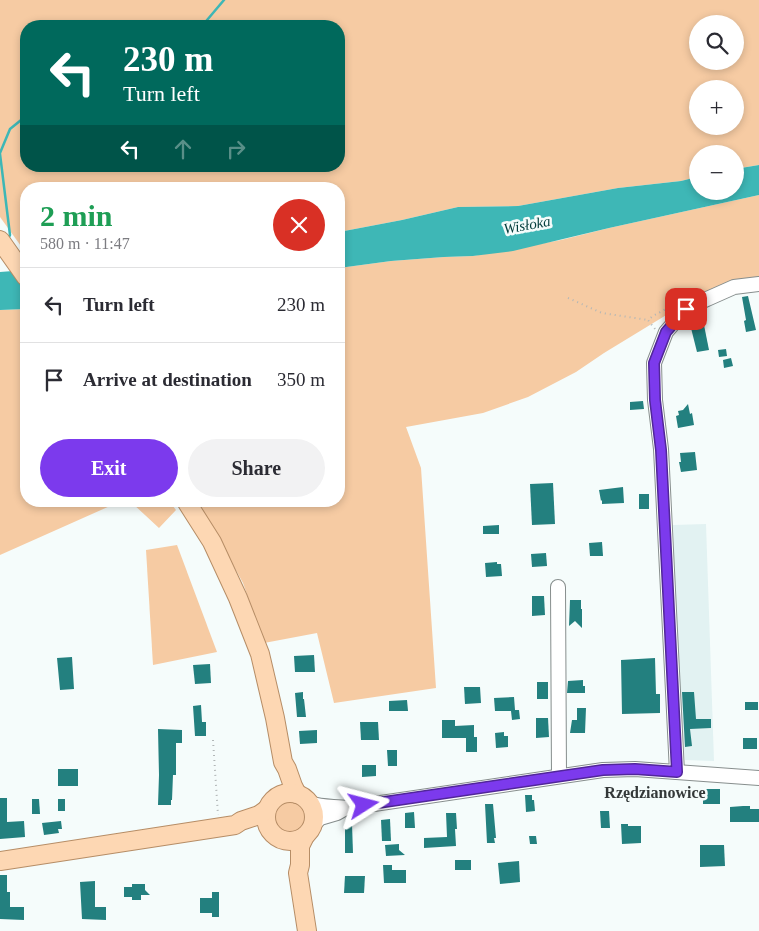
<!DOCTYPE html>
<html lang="en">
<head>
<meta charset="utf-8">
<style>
  :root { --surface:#fff; --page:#f2f2f3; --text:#2b2b33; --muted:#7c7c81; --line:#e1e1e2; --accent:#7c3aed }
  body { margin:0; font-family:"Times New Roman",serif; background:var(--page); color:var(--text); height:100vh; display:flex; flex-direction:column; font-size:19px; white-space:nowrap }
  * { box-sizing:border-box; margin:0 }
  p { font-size:16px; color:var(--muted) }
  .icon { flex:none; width:28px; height:28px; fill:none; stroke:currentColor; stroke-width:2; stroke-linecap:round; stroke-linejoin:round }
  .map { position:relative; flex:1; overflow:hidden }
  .panel { position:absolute; left:20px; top:182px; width:325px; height:325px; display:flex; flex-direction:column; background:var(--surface); border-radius:20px; box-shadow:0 2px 8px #0003 }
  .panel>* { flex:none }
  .guide { position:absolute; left:20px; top:20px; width:325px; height:152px; border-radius:20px; box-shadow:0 2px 8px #0003; background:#00695c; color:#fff; overflow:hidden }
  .controls { position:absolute; left:689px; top:15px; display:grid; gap:10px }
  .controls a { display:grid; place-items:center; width:55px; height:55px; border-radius:50%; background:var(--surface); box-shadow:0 2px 8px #0003; font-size:25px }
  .pin { position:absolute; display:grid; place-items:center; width:42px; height:42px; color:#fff; margin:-21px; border-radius:10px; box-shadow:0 2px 8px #0006 }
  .me { position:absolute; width:55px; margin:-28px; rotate:81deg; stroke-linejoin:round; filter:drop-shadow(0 0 4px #0008) }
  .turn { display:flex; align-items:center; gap:18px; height:105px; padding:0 20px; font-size:22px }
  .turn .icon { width:65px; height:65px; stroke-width:2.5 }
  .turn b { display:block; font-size:35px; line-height:42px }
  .lanes { display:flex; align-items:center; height:48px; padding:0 20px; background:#0003; justify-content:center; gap:25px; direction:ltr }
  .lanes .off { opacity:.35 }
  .round { display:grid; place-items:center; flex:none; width:52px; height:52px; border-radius:26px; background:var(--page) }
  .headline { display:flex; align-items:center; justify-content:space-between; height:85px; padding:0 20px }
  h1 { font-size:30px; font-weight:700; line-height:38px; color:#1e9e55 }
  .primary-button { display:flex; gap:10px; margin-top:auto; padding:10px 20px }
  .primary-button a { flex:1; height:58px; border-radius:30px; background:var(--accent); color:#fff; font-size:20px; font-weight:700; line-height:58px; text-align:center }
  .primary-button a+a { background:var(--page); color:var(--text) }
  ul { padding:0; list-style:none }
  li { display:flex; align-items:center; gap:15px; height:75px; padding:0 20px; border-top:1px solid var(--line) }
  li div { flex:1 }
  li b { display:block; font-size:19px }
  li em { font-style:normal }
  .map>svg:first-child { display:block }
  .built { fill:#e2f2f2 }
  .green { fill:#f6cba3; fill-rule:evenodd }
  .water { fill:#3eb7b6 }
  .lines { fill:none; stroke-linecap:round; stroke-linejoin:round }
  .stream { stroke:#3eb7b6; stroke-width:2.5 }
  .building { fill:#23807f }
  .minor-casing { stroke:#878e8d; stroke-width:16 }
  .major-casing { stroke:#b68d66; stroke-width:20 }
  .path { stroke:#b1b6b6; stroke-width:2; stroke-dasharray:1 4; stroke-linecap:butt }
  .minor { stroke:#fff; stroke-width:14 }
  .major { stroke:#fdd7b3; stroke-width:18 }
  .route-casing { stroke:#51269a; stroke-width:12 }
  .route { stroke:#7c3aed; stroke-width:9 }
  .labels { text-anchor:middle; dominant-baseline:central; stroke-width:5; stroke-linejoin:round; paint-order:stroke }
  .water-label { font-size:15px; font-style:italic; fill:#023c3b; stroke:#f5fcfb }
  .quarter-label { font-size:16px; font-weight:bold; fill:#333838; stroke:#f5fcfb }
</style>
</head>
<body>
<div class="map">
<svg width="759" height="931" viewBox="0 0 759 931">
  <rect width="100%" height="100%" fill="#f5fcfb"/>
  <!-- built -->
  <polygon class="built" points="706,524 714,761 685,760 678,681 673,525"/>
  <!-- green -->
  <g class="green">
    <path d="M0 0H759V165L735 169V154H698L697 177 681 181 618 188 518 206 458 207 402 220 339 232V189H26V253L0 217ZM698 24H735V61H698ZM26 26H339V166H26ZM698 89H735V126H698Z"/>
    <polygon points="759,195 759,284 686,303 604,353 576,372 528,397 483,413 406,427 421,468 436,688 334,703 317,633 264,643 243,583 198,501 339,501 339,268 391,261 444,257 473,256 561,240 609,228"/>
    <polygon points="26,309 26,501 169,501 176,510 159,528 132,503 110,506 0,555 0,310"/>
    <polygon points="177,545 217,652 153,665 146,550"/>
    <circle cx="289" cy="817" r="18"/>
  </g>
  <!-- water -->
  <g class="water">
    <polygon points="759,165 759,195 609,228 513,251 473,256 444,257 391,261 339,268 339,232 402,220 458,207 518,206 618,188 681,181 697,177 698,191 735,191 735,169"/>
    <polygon points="26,270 26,309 0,310 0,272"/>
  </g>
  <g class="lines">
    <!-- stream -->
    <g class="stream">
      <polyline points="202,26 224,0"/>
      <polyline points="0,153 10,129 26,116"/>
      <polyline points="0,154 10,235 8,239"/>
    </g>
  </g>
  <!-- building -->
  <g class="building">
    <polygon points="748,296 756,330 746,332 744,321 746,320 742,297"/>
    <polygon points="704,325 709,350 697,352 691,328"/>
    <polygon points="726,349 727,356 719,357 718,350"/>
    <polygon points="731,358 733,366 724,368 723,360"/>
    <polygon points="643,401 644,409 630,410 630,402"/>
    <polygon points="688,404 690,414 692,413 694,425 678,428 676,416 679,415 678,411 683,410"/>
    <polygon points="695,452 697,470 681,472 679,462 681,462 680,453"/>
    <polygon points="553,483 555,524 532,525 530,484"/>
    <polygon points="623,487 624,503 602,504 602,500 601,501 599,490"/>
    <rect x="639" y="494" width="10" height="15"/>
    <polygon points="499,525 499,534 483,534 483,526"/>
    <polygon points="602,542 603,556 590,556 589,543"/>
    <polygon points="546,553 547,566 532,567 531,554"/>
    <polygon points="497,562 497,564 501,564 502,576 486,577 485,563"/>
    <polygon points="532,596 544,596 545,615 532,616"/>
    <polygon points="570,600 581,600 581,609 582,609 582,628 575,621 569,626"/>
    <polygon points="314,655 315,672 295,672 294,656"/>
    <polygon points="72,657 74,689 60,690 57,658"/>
    <polygon points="655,658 656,694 660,694 660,713 622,714 621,660"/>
    <polygon points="210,664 211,683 195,684 193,665"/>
    <polygon points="583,680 583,686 585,686 585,693 567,693 568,681"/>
    <rect x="537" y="682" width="11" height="17"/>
    <polygon points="464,687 480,687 481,703 465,704"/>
    <polygon points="303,692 303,699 304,699 306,717 297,717 295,693"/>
    <polygon points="682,692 694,692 696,719 711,719 711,728 690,729 692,746 685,747"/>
    <polygon points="514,697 515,710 519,710 520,719 512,720 511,711 495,711 494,698"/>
    <polygon points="407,700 408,711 389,711 389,701"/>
    <rect x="745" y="702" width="13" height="8"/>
    <polygon points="201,705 202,722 206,722 206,736 195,736 193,706"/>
    <polygon points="577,708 586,708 585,733 570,733 572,720 577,720"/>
    <polygon points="536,718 548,718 549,737 536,738"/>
    <polygon points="442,720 455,720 455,726 474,725 474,737 477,737 477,752 466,752 466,738 442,738"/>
    <polygon points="360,722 378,722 379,740 361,740"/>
    <polygon points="158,729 182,730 182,743 176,743 176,775 173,775 172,800 171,800 171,805 158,805 159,775"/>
    <polygon points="317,730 317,743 300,744 299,731"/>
    <polygon points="504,732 504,736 508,736 508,747 496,748 495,733"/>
    <rect x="743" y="738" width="14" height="11"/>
    <polygon points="387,750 397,750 397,766 388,766"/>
    <polygon points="362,765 376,765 376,776 362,777"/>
    <rect x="58" y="769" width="20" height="17"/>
    <rect x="703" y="789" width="17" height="15"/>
    <polygon points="525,795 532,795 532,800 534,800 535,811 526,812"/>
    <polygon points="0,798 7,798 7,822 24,821 25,837 0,839"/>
    <polygon points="32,799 39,799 40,814 32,814"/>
    <rect x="58" y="799" width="7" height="12"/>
    <polygon points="485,804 493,804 496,838 494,838 495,843 487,843"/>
    <polygon points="743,806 750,806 750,809 759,809 759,822 730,822 730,807"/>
    <polygon points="600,811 609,811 610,828 601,828"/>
    <polygon points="414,812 415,828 405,828 405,813"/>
    <polygon points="446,813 456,813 457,829 455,829 456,846 424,848 424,838 447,837"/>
    <polygon points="390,819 391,841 382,841 381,820"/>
    <polygon points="61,821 62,829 58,829 59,833 44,835 42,823"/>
    <polygon points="345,824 352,824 353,853 345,853"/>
    <polygon points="621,824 628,824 628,826 641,826 641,843 622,844"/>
    <polygon points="529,836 536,836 537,844 530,844"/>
    <polygon points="399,844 399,850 405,855 386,856 385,845"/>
    <polygon points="700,845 724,845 725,866 700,867"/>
    <rect x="455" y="860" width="16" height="10"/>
    <polygon points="519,861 520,882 500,884 498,863"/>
    <polygon points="383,865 392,865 392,870 406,870 406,883 384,883"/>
    <polygon points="0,875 7,875 7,892 10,892 10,907 24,907 24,920 0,919"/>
    <polygon points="345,876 365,876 364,893 344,893"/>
    <polygon points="95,881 95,907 106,907 106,920 82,919 80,882"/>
    <polygon points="132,884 145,884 145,890 150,895 141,895 141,900 132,900 132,897 124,897 124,887 132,887"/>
    <polygon points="212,892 219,892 219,917 212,917 212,913 200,913 200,898 212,898"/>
  </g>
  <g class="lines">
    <defs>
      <g id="minor">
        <polyline points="558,587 559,776"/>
        <polyline points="677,772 661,449 655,400 654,363 666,332 686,309 707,299 734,287 759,284"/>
        <path d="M310 803C322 808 335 806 347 808L603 770 635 769 759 778"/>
        <polyline points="312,826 320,818 337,813 344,809"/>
      </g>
      <g id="major">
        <polyline points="0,240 26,277"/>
        <polyline points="186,501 212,542 238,598 260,654 275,718 283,762 287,769 293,786 297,794"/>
        <circle cx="290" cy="817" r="24"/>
        <polyline points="305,836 300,846 300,865 298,873 307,931"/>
        <polyline points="0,861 235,825 241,821 259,815 266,810"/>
      </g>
    </defs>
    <!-- minor casing -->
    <use href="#minor" class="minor-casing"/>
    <!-- major casing -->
    <use href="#major" class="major-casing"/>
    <!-- path -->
    <g class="path">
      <polyline points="568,298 602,313 648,320"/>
      <polyline points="655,329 648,320 653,316 675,304"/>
      <polyline points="213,740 218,815"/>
    </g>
    <!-- minor -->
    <use href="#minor" class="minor"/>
    <!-- major -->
    <use href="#major" class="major"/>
  </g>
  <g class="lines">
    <defs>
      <polyline id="route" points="364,805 603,770 635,769 677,772 661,450 655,400 654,363 666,332 686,309"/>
    </defs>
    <!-- route casing -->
    <use href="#route" class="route-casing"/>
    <!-- route -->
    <use href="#route" class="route"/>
  </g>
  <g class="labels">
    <!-- water labels -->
    <g class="water-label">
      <text transform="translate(527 225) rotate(-10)">Wisłoka</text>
    </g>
    <!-- quarter labels -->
    <g class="quarter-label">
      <text x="655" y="792">Rzędzianowice</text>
    </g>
  </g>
</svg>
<div class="controls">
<a><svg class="icon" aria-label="search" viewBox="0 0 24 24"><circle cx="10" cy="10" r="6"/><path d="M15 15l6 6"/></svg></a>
<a>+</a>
<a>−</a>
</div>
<div class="pin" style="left:686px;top:309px;background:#d93025"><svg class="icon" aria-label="arrive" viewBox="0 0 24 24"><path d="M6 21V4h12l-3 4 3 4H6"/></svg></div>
<svg class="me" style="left:364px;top:805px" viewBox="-20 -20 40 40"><path d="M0-17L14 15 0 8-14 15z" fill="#7c3aed" stroke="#fff" stroke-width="4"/></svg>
<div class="guide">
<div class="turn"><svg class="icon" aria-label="left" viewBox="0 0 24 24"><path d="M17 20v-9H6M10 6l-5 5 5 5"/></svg><div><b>230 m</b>Turn left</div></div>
<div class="lanes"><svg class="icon" aria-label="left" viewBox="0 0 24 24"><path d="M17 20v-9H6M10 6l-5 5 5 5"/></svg><svg class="icon off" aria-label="ahead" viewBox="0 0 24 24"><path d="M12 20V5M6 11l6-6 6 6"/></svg><svg class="icon off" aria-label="right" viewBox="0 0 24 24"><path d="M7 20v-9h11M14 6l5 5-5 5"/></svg></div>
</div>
<section class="panel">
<div class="headline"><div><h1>2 min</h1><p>580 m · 11:47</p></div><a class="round" style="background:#d93025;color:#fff"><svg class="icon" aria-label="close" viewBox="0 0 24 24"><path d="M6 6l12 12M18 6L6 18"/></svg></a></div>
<ul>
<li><svg class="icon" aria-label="left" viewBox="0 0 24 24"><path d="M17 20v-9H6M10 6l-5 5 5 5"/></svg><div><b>Turn left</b></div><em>230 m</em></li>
<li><svg class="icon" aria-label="arrive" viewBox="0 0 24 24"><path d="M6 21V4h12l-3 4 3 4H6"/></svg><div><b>Arrive at destination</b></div><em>350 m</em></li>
</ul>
<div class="primary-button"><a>Exit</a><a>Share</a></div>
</section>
</div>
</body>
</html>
